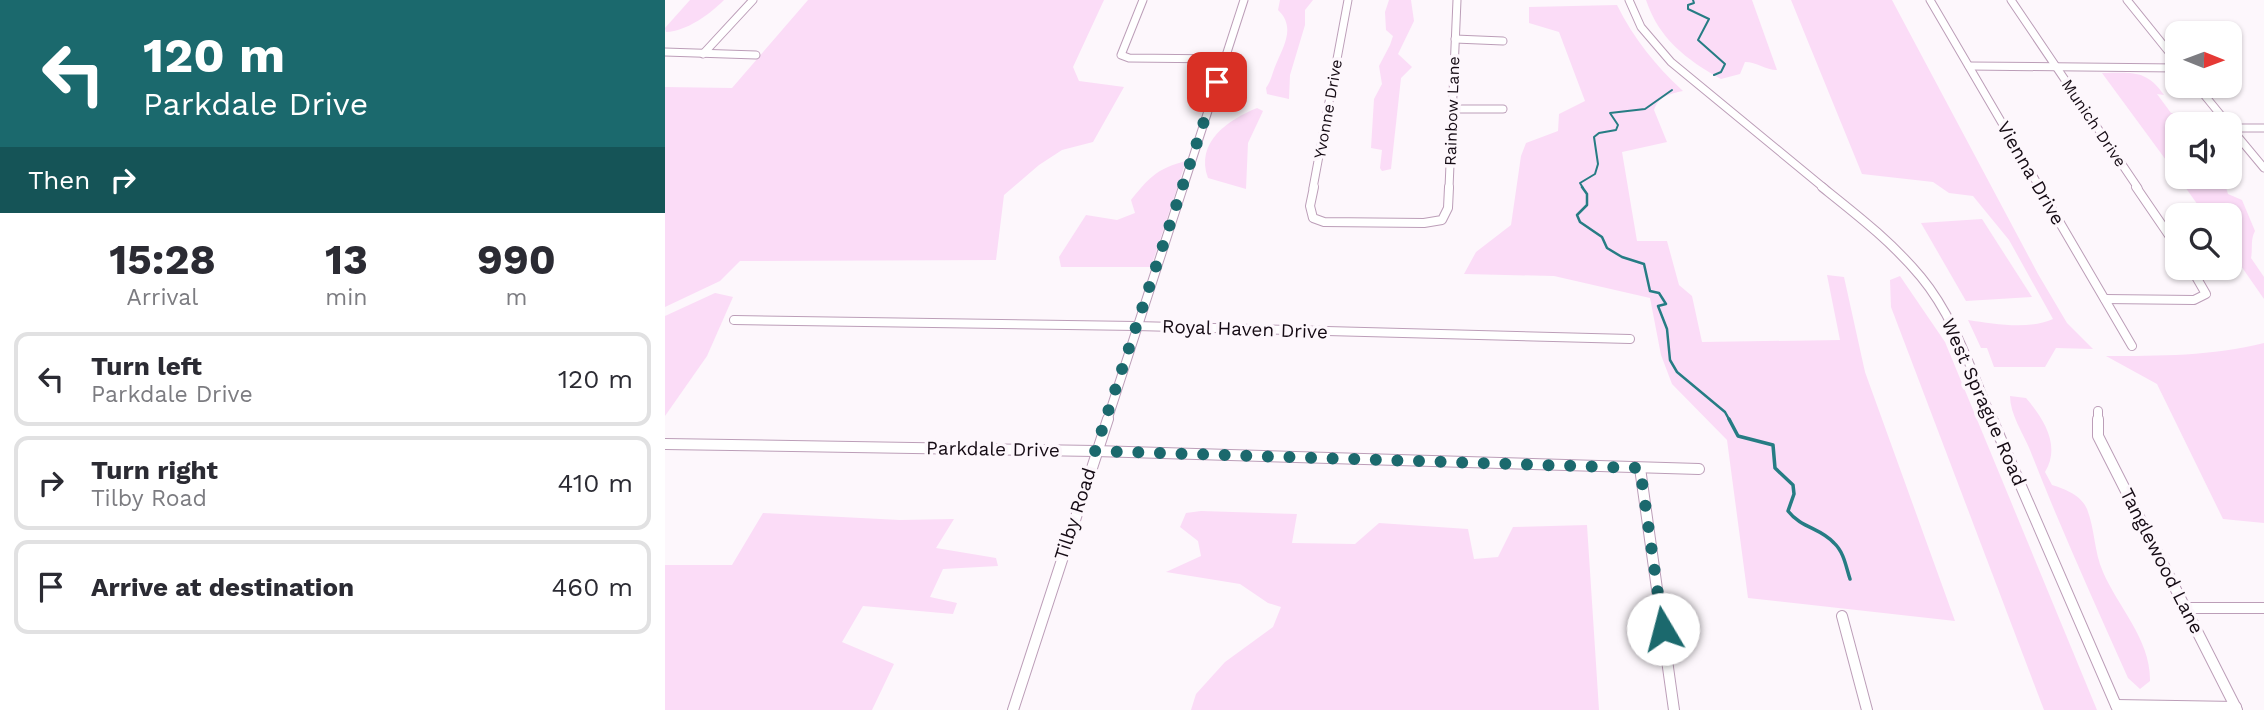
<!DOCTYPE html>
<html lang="en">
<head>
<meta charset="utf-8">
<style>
  :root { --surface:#fff; --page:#f7f7f7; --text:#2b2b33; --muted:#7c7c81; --line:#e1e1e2 }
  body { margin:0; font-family:"Work Sans",sans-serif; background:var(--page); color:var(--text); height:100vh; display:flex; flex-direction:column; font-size:26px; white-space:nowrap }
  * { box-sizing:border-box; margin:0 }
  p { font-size:23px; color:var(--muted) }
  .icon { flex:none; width:38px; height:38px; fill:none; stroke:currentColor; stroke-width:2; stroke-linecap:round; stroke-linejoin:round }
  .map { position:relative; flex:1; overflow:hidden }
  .panel { display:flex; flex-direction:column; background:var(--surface); width:665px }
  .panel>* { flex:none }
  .banner { background:#1b696d; color:#fff; overflow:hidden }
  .needle { width:46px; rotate:91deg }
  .controls { position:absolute; left:1500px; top:21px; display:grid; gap:14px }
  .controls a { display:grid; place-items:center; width:77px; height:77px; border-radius:14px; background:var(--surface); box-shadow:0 2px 5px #0004; font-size:35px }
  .pin { position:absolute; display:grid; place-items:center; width:60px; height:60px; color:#fff; margin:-30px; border-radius:14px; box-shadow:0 4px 10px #0006 }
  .me { position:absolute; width:77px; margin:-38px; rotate:352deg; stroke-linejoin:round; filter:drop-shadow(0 0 5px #0008) }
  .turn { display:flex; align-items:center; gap:24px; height:147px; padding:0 28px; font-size:32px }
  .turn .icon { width:91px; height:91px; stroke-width:2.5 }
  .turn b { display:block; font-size:49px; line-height:60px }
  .then { display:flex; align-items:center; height:66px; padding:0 28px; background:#0003; gap:14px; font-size:26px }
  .eta { display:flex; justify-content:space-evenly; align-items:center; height:119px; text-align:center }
  .eta b { font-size:42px; font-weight:700; line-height:49px }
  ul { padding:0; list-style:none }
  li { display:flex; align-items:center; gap:21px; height:94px; margin:0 14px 10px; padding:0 14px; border:4px solid var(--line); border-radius:14px }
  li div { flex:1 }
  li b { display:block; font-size:26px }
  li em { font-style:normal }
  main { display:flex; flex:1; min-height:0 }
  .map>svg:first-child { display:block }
  .green { fill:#fbdcf7 }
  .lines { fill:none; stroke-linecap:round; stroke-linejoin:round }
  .stream-far2 { stroke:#267c84; stroke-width:2 }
  .stream-far1 { stroke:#267c84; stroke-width:2.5 }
  .stream { stroke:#267c84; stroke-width:3.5 }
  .minor-far2-casing { stroke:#bc9eb8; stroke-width:9 }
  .minor-far1-casing { stroke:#bc9eb8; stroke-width:10 }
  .minor-casing { stroke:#bc9eb8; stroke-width:12 }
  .minor-far2 { stroke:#fff; stroke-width:7 }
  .minor-far1 { stroke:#fff; stroke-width:8 }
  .minor { stroke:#fff; stroke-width:10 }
  .route { stroke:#1b696d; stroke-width:12; stroke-dasharray:0 21.6 }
  .labels { text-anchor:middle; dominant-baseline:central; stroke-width:7; stroke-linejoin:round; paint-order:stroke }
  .far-street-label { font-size:16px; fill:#150b14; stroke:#fdf7fc }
  .street-label { font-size:19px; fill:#150b14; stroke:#fdf7fc }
</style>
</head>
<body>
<main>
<section class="panel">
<div class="banner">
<div class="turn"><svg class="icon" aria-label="left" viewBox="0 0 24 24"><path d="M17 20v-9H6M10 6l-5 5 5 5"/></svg><div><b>120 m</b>Parkdale Drive</div></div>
<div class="then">Then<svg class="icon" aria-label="right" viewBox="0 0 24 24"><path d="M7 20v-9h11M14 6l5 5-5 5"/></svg></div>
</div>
<div class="eta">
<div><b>15:28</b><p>Arrival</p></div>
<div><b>13</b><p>min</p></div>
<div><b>990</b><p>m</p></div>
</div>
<ul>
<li><svg class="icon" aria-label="left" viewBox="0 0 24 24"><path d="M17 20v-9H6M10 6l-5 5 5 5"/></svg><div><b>Turn left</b><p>Parkdale Drive</p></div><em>120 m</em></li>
<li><svg class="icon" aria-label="right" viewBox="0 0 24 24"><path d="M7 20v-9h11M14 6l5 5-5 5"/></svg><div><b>Turn right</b><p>Tilby Road</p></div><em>410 m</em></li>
<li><svg class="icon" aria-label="arrive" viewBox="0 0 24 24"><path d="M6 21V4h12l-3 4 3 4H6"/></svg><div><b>Arrive at destination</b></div><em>460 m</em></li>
</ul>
</section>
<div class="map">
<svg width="1599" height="710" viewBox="0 0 1599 710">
  <rect width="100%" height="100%" fill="#fdf7fc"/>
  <!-- green -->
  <g class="green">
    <path d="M25 0H59C45 14 22 31 1 32L0 28Z"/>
    <polygon points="143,0 439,0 408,67 414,81 459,87 428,142 397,150 374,165 339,195 331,260 75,261 55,281 0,307 0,87 67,88"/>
    <path d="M615 0H648L640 10V25L625 75 624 99 602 94 601 88C607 80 607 72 612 62 620 44 630 26 613 10Z"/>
    <polygon points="724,0 746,0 749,21 733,54 747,67 736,78 726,169 717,171 715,168 717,150 706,148 709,99 717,84 714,66 725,45 728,36 721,30 720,12"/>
    <path d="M981 0H1087L1112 70C1100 70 1092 62 1080 62L1075 74 1056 79C1022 60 994 39 981 0Z"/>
    <path d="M1126 0H1227L1373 274 1402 323 1428 349 1391 348 1380 367H1329L1322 348H1316L1303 320C1330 324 1363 330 1388 319L1344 240 1308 196 1284 193 1268 182 1197 174Z"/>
    <path d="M952 5C969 39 990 65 1018 91 1004 94 994 96 989 110L1002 142 957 152 972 241H1002L1014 285 1027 296 1037 342 1175 340 1162 275 1179 277 1200 372 1290 621 1083 598 1062 440 1007 384 996 355 985 298 889 276 799 274 811 252 846 225 856 156 861 143 893 131 894 114 920 101 894 32 864 23V7Z"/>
    <path d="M1437 73C1467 73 1481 69 1499 95L1492 94 1506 113 1516 114 1524 124H1512V175Z"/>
    <path d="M592 108 598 111 583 143 581 189 543 178C530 142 563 120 592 108Z"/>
    <path d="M521 161 486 267H396L394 257 421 215 452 220 470 213 466 200C485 177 491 169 521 161Z"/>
    <path d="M1513 177H1558L1563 194 1577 200 1590 231C1585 240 1588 249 1586 258L1599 277V299L1565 250 1564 215H1540Z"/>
    <polygon points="1317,219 1367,297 1301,301 1256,223"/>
    <polygon points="1235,276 1280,342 1432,710 1379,710 1226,307 1225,280"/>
    <polygon points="50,293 68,297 42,356 0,416 0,316"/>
    <path d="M1599 343V523L1558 519 1492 384 1441 356C1494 356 1548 356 1599 343Z"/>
    <path d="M1345 396 1361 398C1379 419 1396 446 1380 472L1387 485C1400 489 1416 495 1422 509 1430 529 1429 552 1438 572 1453 607 1486 640 1485 681L1475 689 1463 678C1429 602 1395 527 1365 450 1358 433 1345 414 1345 396Z"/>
    <polygon points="536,511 632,514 627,543 690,544 714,523 803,529 809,559 833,557 848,527 922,525 934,710 526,710 531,694 560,662 608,627 616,607 603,603 575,584 501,572 536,556 533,541 515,527 521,513"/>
    <polygon points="98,513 235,520 289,519 271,548 331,558 333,566 278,569 265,597 292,603 288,614 198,606 177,642 229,664 207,710 0,710 0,565 67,565"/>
  </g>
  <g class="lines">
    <!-- stream-far2 -->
    <g class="stream-far2">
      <polyline points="1028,0 1029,3 1023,5 1023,9 1044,19 1033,40 1060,64 1056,72 1049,75"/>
      <polyline points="918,188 915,183 930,174 933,164 929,137 934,133 951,130 953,125 945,113 980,109 1007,90"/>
    </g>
    <!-- stream-far1 -->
    <polyline class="stream-far1" points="917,187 922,194 922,205 912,215 915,222 937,237 942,248 957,257 979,264 985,291 994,293 1001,304 993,306 1002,329 1005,360 1012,372 1060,412 1065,421"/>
    <!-- stream -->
    <path class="stream" d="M1064 419 1073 436 1108 445 1110 468 1128 485 1129 494 1123 511C1136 528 1156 528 1169 543 1179 552 1181 567 1185 579"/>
    <defs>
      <g id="minor-far2">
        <polyline points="478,0 456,55 464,58 560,59"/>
        <polyline points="964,0 976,27 1006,62 1159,188"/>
        <polyline points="1265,0 1375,188"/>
        <polyline points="1346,0 1473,188"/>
        <polyline points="1462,0 1512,62"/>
        <polyline points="790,39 838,41"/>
        <polyline points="0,52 91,55"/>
        <polyline points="38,54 88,0"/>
        <polyline points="1304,66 1512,68"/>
        <polyline points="1532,86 1563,124"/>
        <polyline points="787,109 838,109"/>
        <polyline points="1564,126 1599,168"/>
        <polyline points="1566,128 1599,128"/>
        <polyline points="518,188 579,0"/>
        <polyline points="648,188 683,0"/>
        <polyline points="784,188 792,0"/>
      </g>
      <g id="minor-far1">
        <polyline points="649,187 645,206 648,218 659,222 759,223 777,220 783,208 784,187"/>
        <path d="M1157 187C1192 215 1227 242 1256 277 1290 318 1307 373 1328 421"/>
        <polyline points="1374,187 1467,346"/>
        <polyline points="1471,187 1512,247"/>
        <polyline points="1440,299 1529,300 1541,294 1526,268"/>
        <polyline points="69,320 471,326 965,339"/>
        <polyline points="1433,411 1433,421"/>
        <polyline points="442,421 518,187"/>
      </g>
      <g id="minor">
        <polyline points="1327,419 1453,710"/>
        <polyline points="1433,419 1433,436 1572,710"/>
        <polyline points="0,444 430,451 1034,469"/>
        <polyline points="975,468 1009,710"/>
        <polyline points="1522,608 1599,608"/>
        <polyline points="1177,616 1202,710"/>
        <polyline points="1451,705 1571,707"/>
        <polyline points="348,710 443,419"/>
      </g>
    </defs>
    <!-- minor-far2 casing -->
    <use href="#minor-far2" class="minor-far2-casing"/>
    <!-- minor-far1 casing -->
    <use href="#minor-far1" class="minor-far1-casing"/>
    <!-- minor casing -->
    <use href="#minor" class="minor-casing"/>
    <!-- minor-far2 -->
    <use href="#minor-far2" class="minor-far2"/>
    <!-- minor-far1 -->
    <use href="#minor-far1" class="minor-far1"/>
    <!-- minor -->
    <use href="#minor" class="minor"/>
  </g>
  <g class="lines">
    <!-- route -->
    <polyline class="route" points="552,82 430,451 975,468 998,629"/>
  </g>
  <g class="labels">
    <!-- far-street labels -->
    <g class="far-street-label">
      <text transform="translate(663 109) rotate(-80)">Yvonne Drive</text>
      <text transform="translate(787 111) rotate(-88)">Rainbow Lane</text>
      <text transform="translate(1429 123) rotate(56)">Munich Drive</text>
    </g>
    <!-- street labels -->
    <g class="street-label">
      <text transform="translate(1366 173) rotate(60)">Vienna Drive</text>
      <text transform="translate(580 329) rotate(2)">Royal Haven Drive</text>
      <text transform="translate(1319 402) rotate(66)">West Sprague Road</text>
      <text transform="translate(328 449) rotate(1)">Parkdale Drive</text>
      <text transform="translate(410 514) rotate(-72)">Tilby Road</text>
      <text transform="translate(1497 561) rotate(63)">Tanglewood Lane</text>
    </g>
  </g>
</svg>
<div class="controls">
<a><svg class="needle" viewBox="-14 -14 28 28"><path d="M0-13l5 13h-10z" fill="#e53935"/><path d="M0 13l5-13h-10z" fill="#7c7c81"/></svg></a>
<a><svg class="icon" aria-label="sound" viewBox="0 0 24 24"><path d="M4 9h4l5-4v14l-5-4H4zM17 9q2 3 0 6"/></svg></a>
<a><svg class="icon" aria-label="search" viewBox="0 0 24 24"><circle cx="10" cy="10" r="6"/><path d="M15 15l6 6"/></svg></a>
</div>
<div class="pin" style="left:552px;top:82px;background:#d93025"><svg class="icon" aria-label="arrive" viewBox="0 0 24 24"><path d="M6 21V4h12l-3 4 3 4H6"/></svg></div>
<svg class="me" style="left:998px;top:629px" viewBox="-20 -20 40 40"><circle r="19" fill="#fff"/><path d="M0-13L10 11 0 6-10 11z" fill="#1b696d"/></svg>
</div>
</main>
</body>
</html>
